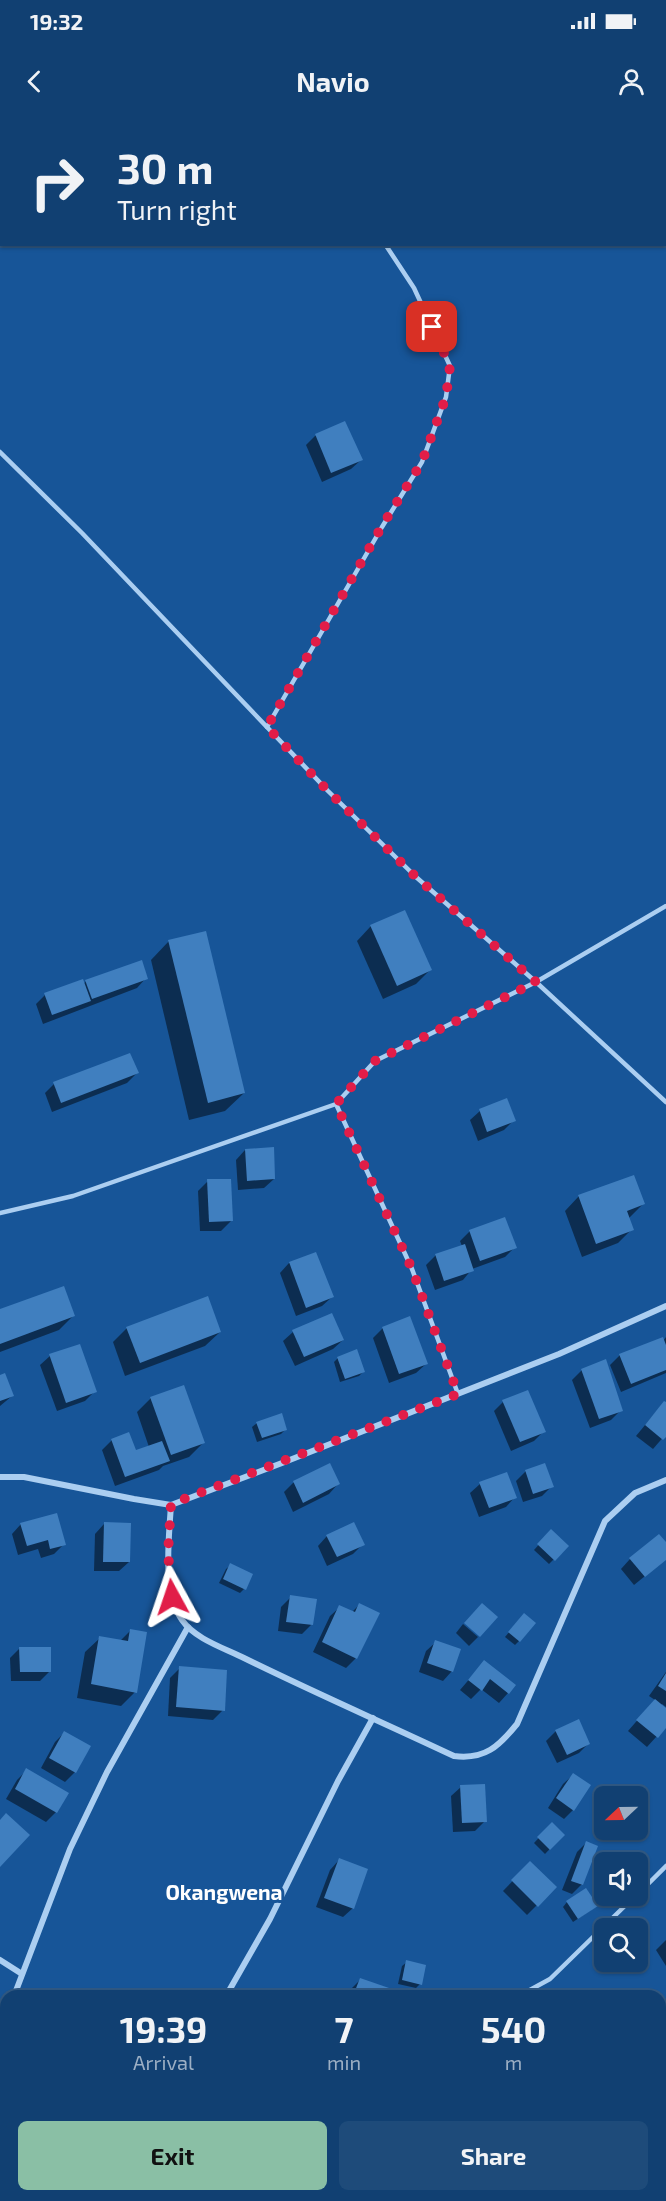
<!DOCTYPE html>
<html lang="en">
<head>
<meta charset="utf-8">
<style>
  :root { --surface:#114072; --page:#1e4b7a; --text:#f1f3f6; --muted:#9cafc4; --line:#305984; --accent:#8abfa5 }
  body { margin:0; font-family:"Exo 2",sans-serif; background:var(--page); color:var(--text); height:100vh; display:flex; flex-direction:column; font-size:22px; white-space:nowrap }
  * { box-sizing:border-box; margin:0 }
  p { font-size:20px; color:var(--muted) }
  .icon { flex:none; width:33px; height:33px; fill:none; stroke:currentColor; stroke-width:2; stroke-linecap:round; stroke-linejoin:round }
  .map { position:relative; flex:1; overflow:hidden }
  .drawer { position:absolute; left:0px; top:1870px; width:666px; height:212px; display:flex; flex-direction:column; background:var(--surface); border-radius:18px 18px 0 0; box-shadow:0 2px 4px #0004,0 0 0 2px var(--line) }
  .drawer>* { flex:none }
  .hud { position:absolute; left:0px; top:0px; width:666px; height:126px; box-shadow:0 2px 4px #0004,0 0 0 2px var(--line); background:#114072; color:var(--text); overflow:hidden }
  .needle { width:39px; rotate:248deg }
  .tools { position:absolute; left:594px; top:1666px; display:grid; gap:12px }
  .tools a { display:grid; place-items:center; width:54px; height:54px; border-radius:9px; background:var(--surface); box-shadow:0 2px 4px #0004,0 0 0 2px var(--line); font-size:30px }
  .pin { position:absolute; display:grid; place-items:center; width:51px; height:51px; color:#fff; margin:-26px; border-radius:12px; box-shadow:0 3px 9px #0006 }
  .me { position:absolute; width:66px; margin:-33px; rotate:355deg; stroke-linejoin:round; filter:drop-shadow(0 0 4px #0008) }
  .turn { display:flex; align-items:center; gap:21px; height:126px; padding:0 18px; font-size:27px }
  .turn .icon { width:78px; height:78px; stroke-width:2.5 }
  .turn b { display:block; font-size:42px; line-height:51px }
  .eta { display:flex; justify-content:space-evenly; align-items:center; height:102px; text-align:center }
  .eta b { font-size:36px; font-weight:700; line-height:42px }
  .cta { display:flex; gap:12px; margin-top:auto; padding:12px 18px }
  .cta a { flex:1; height:69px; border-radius:9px; background:var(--accent); color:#111; font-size:24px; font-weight:700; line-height:69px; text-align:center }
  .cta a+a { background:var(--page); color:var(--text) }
  .status { display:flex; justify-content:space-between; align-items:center; height:42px; padding:0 30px; background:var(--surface); direction:ltr }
  .status svg { height:16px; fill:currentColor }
  header { display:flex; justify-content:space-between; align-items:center; height:78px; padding:0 18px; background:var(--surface); font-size:27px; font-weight:700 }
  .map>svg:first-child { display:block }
  .shadow { fill:#0007 }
  .building { fill:#407fbf }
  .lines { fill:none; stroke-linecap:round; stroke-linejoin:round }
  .lane { stroke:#abcef1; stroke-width:4.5 }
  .street { stroke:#abcef1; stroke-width:6 }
  .route { stroke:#e11d48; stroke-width:10; stroke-dasharray:0 18 }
  .labels { text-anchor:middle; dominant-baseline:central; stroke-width:6; stroke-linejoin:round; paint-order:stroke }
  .neighbourhood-label { font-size:21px; font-weight:bold; fill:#fff; stroke:#175598 }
</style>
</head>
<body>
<div class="status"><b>19:32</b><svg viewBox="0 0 49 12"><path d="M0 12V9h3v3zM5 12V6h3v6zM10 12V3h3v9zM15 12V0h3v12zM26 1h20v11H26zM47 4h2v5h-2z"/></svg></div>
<header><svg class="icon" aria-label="back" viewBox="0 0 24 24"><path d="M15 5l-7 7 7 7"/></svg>Navio<svg class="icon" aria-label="person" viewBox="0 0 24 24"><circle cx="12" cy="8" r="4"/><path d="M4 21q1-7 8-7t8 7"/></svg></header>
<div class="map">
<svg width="666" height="2081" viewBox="0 0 666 2081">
  <rect width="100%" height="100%" fill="#175598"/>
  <!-- shadow -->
  <g class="shadow">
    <polygon points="345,303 361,340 351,349 322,362 306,325 315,316"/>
    <polygon points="371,806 430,850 416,864 383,879 357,821"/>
    <polygon points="169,821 244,973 225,991 189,1000 151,840"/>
    <polygon points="146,858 137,868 43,904 36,884 45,875 83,865 86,861"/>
    <polygon points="137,953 127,963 52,992 45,973 54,964"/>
    <polygon points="506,980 514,1000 504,1010 478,1021 470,1000 480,991"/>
    <polygon points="245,1030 274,1059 264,1068 238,1070 236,1040"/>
    <polygon points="208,1061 231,1101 221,1111 200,1111 198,1071"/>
    <polygon points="579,1076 643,1084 628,1099 632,1109 618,1123 582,1137 565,1091"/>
    <polygon points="470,1111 515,1127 505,1137 472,1149 463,1160 435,1170 426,1145 436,1135 462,1126 460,1121"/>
    <polygon points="316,1134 332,1177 322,1186 296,1196 280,1153 289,1143"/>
    <polygon points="0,1190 73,1196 59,1210 0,1232"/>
    <polygon points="127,1208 220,1212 205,1226 125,1256 113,1222"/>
    <polygon points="383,1208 426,1244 416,1253 389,1263 373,1218"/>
    <polygon points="293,1212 343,1220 333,1229 295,1246 283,1221"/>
    <polygon points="666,1217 666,1253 621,1272 610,1245 620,1235 663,1221"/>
    <polygon points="50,1236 95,1271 85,1281 57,1291 40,1245"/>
    <polygon points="338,1238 364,1251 359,1256 340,1262 334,1242"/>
    <polygon points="582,1250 621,1290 611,1300 590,1308 572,1260"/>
    <polygon points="0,1257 12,1276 0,1286 0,1290"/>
    <polygon points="151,1278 203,1323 189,1337 163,1346 159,1350 115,1366 102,1330 112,1320 135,1332 149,1327 137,1292"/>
    <polygon points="503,1282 544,1311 534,1321 511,1331 494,1291"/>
    <polygon points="666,1284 666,1314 653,1329 636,1316 655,1293"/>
    <polygon points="257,1303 286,1309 281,1314 257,1322 252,1307"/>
    <polygon points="329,1345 338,1364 329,1374 293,1392 284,1372 293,1363"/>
    <polygon points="526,1351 552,1366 542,1376 523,1382 516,1361"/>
    <polygon points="480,1364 515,1377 506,1387 479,1397 470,1373"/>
    <polygon points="21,1404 64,1424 54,1434 41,1438 38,1429 18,1435 12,1414"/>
    <polygon points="104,1404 129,1442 119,1451 94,1451 95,1414"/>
    <polygon points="551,1411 567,1426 549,1444 534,1430"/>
    <polygon points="327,1416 363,1424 353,1434 327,1446 318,1426"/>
    <polygon points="666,1424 666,1439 634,1465 621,1449 630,1439"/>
    <polygon points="231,1445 244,1469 240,1473 219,1463 226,1449"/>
    <polygon points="291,1477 311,1505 302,1514 278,1511 281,1487"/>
    <polygon points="359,1485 356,1538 346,1548 313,1532 330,1496 340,1487 352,1492"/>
    <polygon points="519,1500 519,1521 515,1525 505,1517"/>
    <polygon points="463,1504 478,1517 469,1526 456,1513"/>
    <polygon points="130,1511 135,1572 121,1586 77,1578 85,1532 100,1518 120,1521"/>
    <polygon points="436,1522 452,1551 443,1561 419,1552 426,1531"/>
    <polygon points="20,1528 50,1551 40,1561 11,1561 10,1538"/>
    <polygon points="484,1542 508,1573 499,1583 481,1569 471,1579 460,1570"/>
    <polygon points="180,1548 223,1590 213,1600 168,1596 170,1558"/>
    <polygon points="666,1552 666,1587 662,1584 661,1586 666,1590 666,1606 647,1627 628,1611 655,1580 649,1576"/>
    <polygon points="556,1611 589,1623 579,1633 557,1643 546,1621"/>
    <polygon points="64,1613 75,1652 65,1662 41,1648 55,1622"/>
    <polygon points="27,1650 56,1692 46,1702 6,1679 17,1660"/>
    <polygon points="573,1655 573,1690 564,1699 548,1688 563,1664"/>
    <polygon points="461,1667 485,1701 475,1711 453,1712 451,1676"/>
    <polygon points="552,1704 563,1715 545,1734 534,1723"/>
    <polygon points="586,1723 582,1764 572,1774 562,1770 577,1732"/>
    <polygon points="339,1740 353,1788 343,1797 316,1787 330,1750"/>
    <polygon points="530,1743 555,1767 527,1795 503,1771"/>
    <polygon points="567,1782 591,1790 573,1802 563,1787"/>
    <polygon points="666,1820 666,1846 656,1830"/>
    <polygon points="407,1842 420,1864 416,1868 398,1864 402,1846"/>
    <polygon points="360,1860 387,1869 384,1876 348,1876 351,1869"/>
    <polygon points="666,1901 666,1928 660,1930 660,1904"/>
    <polygon points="87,2076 107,2076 108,2081 86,2081"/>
    <polygon points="499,2076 537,2076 523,2081 500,2081"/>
    <polygon points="546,2076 562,2076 552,2081 549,2081"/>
  </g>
  <!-- building -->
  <g class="building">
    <polygon points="345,301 363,340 331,353 315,314"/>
    <polygon points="405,790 432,850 397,866 370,805"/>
    <polygon points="206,811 245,973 208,983 168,820"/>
    <polygon points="142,840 148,859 92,879 85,860"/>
    <polygon points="83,859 91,881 52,895 44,873"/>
    <polygon points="130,933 139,953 61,983 53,962"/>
    <polygon points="507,978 516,1001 487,1012 479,989"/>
    <polygon points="274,1027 275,1059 247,1061 245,1029"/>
    <polygon points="634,1055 645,1084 627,1091 634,1110 596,1124 578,1075"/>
    <polygon points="207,1059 231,1059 233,1101 209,1102"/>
    <polygon points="505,1097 517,1128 480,1141 469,1110"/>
    <polygon points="465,1124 474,1151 444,1161 435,1134"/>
    <polygon points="316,1132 334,1177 306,1188 289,1142"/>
    <polygon points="64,1166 75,1196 0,1224 0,1189"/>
    <polygon points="208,1176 221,1212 140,1243 126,1207"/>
    <polygon points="332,1193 344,1220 304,1237 292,1210"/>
    <polygon points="410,1196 428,1244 399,1254 382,1207"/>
    <polygon points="663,1217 666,1225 666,1250 631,1264 619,1234"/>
    <polygon points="80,1224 97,1272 66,1283 49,1234"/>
    <polygon points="357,1229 365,1252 345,1259 337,1237"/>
    <polygon points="606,1239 623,1291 599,1299 581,1249"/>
    <polygon points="5,1253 14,1276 0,1281 0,1255"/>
    <polygon points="184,1265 205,1323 171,1335 150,1277"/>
    <polygon points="528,1270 546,1312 520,1322 502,1280"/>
    <polygon points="664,1281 666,1282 666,1317 663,1320 645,1305"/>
    <polygon points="282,1293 287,1310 262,1318 256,1302"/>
    <polygon points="129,1312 136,1330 162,1321 170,1341 125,1357 111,1319"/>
    <polygon points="330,1343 340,1364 303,1383 293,1361"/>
    <polygon points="545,1343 554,1367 533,1374 525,1350"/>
    <polygon points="507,1352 517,1378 489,1388 479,1362"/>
    <polygon points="57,1393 66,1425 50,1429 48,1420 27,1426 20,1403"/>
    <polygon points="104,1402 131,1403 130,1442 103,1442"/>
    <polygon points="354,1402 365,1425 337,1437 326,1415"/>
    <polygon points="551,1409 569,1426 555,1441 537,1424"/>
    <polygon points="659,1414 666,1422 666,1440 645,1457 629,1438"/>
    <polygon points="230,1443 253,1454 246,1470 223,1459"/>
    <polygon points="290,1475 317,1479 313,1505 286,1502"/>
    <polygon points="359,1483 380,1493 357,1539 322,1522 339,1485 355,1492"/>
    <polygon points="482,1483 498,1497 480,1517 464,1503"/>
    <polygon points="524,1493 536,1503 520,1522 508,1512"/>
    <polygon points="130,1509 147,1512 137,1573 91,1564 99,1516 128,1521"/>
    <polygon points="435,1520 461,1529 453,1552 427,1543"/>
    <polygon points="19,1527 51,1527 51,1552 20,1552"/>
    <polygon points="484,1540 516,1565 509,1574 490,1559 482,1571 468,1560"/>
    <polygon points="179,1546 227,1550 225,1591 176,1587"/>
    <polygon points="666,1553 666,1571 658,1566"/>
    <polygon points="655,1579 666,1588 666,1608 658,1618 636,1600"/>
    <polygon points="579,1599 590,1624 567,1635 555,1610"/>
    <polygon points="64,1611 91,1626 76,1653 49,1638"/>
    <polygon points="26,1648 69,1673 57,1693 15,1669"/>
    <polygon points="573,1653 591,1665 574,1691 556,1678"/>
    <polygon points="485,1664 487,1702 462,1703 460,1665"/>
    <polygon points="6,1693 30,1715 0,1747 0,1700"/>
    <polygon points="552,1702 565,1715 550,1730 537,1717"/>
    <polygon points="586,1721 598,1726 583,1765 571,1761"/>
    <polygon points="339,1738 368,1749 354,1789 324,1778"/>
    <polygon points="530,1741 557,1767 538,1787 511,1760"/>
    <polygon points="586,1768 598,1786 578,1799 566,1781"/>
    <polygon points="406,1840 426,1845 422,1865 402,1860"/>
    <polygon points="360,1858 389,1868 386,1876 353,1876"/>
    <polygon points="666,1899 666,1916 660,1901"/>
    <polygon points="54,2076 65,2076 66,2081 41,2081"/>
    <polygon points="90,2076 108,2076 110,2081 91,2081"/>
  </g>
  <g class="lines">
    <!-- lane -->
    <g class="lane">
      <polyline points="306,0 307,2"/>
      <polyline points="0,332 82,413 328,671 416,757 536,862 666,982"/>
      <polyline points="267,607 382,407 422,342 446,277 450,246 414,168 385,124"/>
      <polyline points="336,984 412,1149 458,1274"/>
      <polyline points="0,1093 73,1076 336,984 375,941 536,862 666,786"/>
      <polyline points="638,1774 666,1746"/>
      <polyline points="508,1876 528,1871 550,1859 635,1776"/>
      <polyline points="398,2081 400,2076"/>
    </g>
    <!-- street -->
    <g class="street">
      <polyline points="0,1357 24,1357 134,1379 171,1385 282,1343 559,1234 666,1186"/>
      <path d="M171 1385C169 1417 162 1472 182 1500 195 1519 224 1528 244 1538 313 1572 384 1603 454 1636 485 1640 499 1626 517 1604L605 1401 635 1373 666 1360"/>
      <polyline points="0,1840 22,1854"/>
      <polyline points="14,1876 70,1729 107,1652 188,1507"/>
      <polyline points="226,1876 270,1799 338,1661 373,1598"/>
      <polyline points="0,1917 6,1899"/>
      <polyline points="346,2076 372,2081"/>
      <polyline points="0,2078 6,2074"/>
    </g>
  </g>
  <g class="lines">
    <!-- route -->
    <polyline class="route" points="172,1477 168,1433 171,1384 458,1274 412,1149 336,984 375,941 536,862 416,757 328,671 267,607 382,406 422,342 446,277 450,246 432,207"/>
  </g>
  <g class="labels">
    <!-- neighbourhood labels -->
    <g class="neighbourhood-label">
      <text x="224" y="1771">Okangwena</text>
    </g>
  </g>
</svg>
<div class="tools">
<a><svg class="needle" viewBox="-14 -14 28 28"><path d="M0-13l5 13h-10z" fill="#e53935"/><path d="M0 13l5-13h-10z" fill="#9cafc4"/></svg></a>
<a><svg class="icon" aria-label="sound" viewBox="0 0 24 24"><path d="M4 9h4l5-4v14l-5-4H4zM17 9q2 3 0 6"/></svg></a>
<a><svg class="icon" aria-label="search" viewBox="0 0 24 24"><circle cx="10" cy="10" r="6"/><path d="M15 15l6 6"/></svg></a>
</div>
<div class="pin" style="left:432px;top:207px;background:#d93025"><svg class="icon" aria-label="arrive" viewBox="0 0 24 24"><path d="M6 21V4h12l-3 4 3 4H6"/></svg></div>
<svg class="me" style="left:172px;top:1477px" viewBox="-20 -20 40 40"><path d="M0-17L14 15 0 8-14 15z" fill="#e11d48" stroke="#fff" stroke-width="4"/></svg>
<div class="hud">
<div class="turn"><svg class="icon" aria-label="right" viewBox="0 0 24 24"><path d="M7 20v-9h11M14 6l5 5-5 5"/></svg><div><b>30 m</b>Turn right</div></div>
</div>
<section class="drawer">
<div class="eta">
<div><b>19:39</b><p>Arrival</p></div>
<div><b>7</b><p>min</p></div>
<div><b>540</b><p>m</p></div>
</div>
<div class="cta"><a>Exit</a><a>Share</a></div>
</section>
</div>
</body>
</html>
